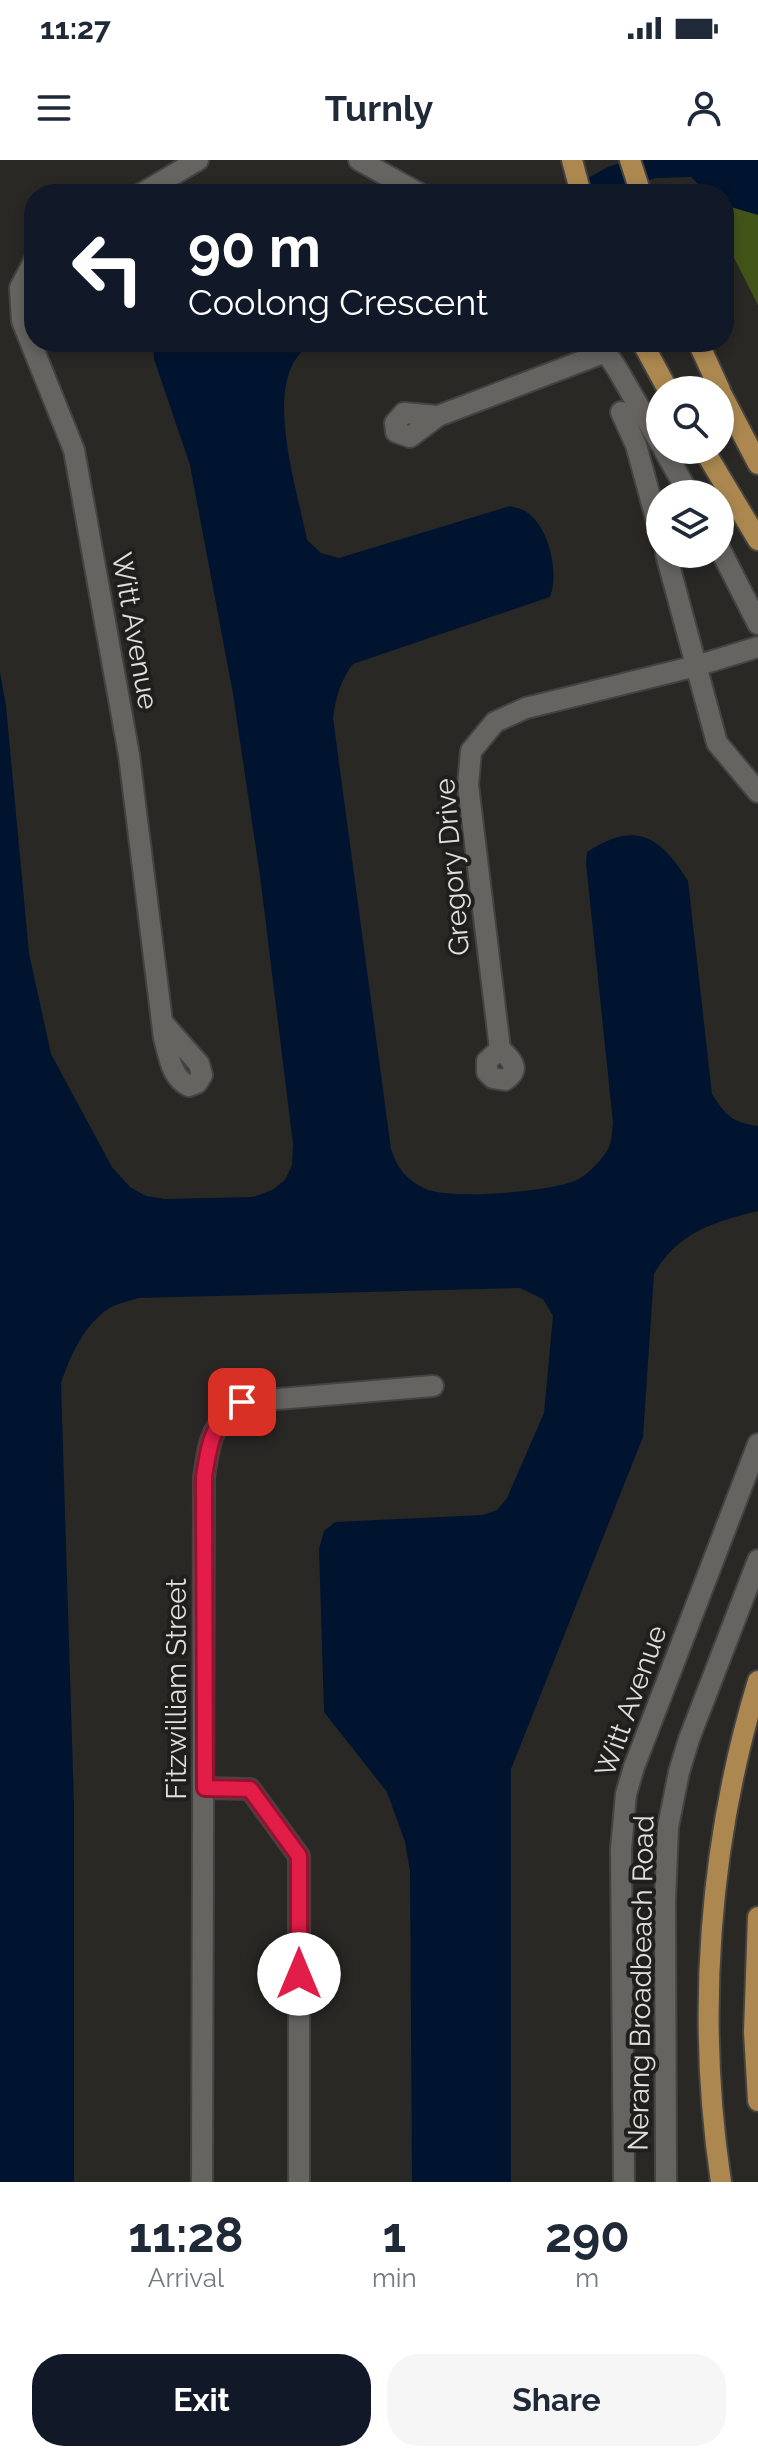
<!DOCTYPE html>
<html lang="en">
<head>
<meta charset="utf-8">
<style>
  :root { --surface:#fff; --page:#f6f6f7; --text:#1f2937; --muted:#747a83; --accent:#111827 }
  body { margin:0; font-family:Raleway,sans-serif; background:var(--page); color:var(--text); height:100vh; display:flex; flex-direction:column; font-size:30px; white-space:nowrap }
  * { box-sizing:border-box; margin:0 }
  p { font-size:26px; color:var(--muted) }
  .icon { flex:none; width:44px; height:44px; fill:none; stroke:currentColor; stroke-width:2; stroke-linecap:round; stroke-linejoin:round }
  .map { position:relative; height:2022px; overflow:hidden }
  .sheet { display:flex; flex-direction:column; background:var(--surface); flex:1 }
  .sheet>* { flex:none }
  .top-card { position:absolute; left:24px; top:24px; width:710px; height:168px; border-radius:32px; box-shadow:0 4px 12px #0003; background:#111827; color:#fff; overflow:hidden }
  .tools { position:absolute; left:646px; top:216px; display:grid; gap:16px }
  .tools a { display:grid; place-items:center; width:88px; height:88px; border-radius:50%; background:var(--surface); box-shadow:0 4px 12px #0003; font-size:40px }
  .pin { position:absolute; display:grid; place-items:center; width:68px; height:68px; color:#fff; margin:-34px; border-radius:16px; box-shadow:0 4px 12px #0006 }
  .me { position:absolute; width:88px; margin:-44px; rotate:0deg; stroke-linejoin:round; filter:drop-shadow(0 0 6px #0008) }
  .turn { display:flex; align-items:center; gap:28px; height:168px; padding:0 32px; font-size:36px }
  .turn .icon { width:104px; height:104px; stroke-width:2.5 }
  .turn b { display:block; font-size:56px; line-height:68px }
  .eta { display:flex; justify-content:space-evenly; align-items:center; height:136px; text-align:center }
  .eta b { font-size:48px; font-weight:700; line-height:56px }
  .action { display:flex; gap:16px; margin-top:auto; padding:16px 32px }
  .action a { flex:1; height:92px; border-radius:32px; background:var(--accent); color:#fff; font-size:32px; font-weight:700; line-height:92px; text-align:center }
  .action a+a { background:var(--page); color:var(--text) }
  .status { display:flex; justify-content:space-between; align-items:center; height:56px; padding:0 40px; background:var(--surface); direction:ltr }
  .status svg { height:22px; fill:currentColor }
  header { display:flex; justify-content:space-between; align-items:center; height:104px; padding:0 32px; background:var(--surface); font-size:36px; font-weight:700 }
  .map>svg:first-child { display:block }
  .green { fill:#435419 }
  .water { fill:#00142f }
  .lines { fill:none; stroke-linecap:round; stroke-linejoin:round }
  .minor-casing { stroke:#444341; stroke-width:24 }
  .major-casing { stroke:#444341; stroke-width:24 }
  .minor { stroke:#666461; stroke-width:20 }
  .major { stroke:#ac8850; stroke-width:20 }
  .route-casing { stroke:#92132f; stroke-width:20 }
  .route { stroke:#e11d48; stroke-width:14 }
  .labels { text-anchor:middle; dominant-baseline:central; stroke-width:8; stroke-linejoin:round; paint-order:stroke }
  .street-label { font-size:28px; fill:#e1e0de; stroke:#201f1c }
</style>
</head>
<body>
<div class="status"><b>11:27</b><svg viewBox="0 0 49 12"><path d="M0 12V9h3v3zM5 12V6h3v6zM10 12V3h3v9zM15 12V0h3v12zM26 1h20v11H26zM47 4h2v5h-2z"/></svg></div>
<header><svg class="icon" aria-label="menu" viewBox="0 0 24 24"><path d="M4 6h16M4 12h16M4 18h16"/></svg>Turnly<svg class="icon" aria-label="person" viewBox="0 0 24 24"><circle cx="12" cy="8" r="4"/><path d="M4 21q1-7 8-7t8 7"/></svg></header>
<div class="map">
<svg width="758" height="2022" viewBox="0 0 758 2022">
  <rect width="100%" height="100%" fill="#2a2825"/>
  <!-- green -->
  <polygon class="green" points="695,0 758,0 758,145 724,78 724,34 705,34"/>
  <!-- water -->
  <g class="water">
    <polygon points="630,0 758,0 758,55 724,45 724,34 708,34 691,17 656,18 602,34 559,34 608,7"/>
    <path d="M153 182H309C304 188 298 195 294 202 269 244 298 333 307 380L321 393 339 398 510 346C516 348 523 349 528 353 550 369 559 414 550 437L353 504C340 521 336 537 333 558L391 989C397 1008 407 1021 426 1029 450 1040 555 1032 579 1019 589 1013 604 998 609 987 612 980 612 970 613 963L586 703 587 692C636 660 660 676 688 721L712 934C726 956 732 962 758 966V1051C714 1062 678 1072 654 1114L643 1277 511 1609V2022H412L410 1711 405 1682 387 1632 324 1552 319 1389 324 1371 335 1362 483 1355 497 1350 507 1338 544 1253 553 1156 543 1139 520 1128 138 1138C129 1141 116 1144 108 1149 83 1166 70 1197 61 1223L74 1645V2022H0V512L6 546 29 793 51 894 112 1007 130 1027 146 1036 165 1039 253 1037 272 1030 285 1020 292 1005 293 984 260 716 233 534 190 305 154 199Z"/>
  </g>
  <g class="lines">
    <defs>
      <g id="minor">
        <polyline points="359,0 420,34"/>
        <polyline points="141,34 198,0"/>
        <path d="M34 101 20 128 22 161 74 290 129 595 164 878C169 895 171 918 189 926L197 923 202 915 199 904 163 863"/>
        <polyline points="600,184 616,207 660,283"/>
        <polyline points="621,252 636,285 660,373"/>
        <polyline points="438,256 404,253 395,263 396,272 410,277 438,256 606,192"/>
        <polyline points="664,290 689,334"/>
        <polyline points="720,389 758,464"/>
        <polyline points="666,394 717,583 758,632"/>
        <polyline points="500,889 468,625 471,591 495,562 526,548 696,506 758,487"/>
        <path d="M500 889C511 899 522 909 505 920L493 918 487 912V901Z"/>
        <polyline points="205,1628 250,1629 299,1696 299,2022"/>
        <path d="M202 2022 204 1317C210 1279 210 1266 242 1242L433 1226"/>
        <polyline points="624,2022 621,1689 626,1634 634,1607 758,1284"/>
        <polyline points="666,2022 665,1741 668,1667 679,1612 689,1579 758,1400"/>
      </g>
      <g id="major">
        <polyline points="572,0 581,34"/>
        <polyline points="630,0 641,34"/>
        <polyline points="642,182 668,230"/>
        <polyline points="698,182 720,230"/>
        <polyline points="720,231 758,304"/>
        <polyline points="704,290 758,380"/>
        <polyline points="758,1757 754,1872 758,1941"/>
        <path d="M721 2022C696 1856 709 1682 758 1521"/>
      </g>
    </defs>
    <!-- minor casing -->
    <use href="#minor" class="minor-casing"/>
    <!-- major casing -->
    <use href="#major" class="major-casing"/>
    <!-- minor -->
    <use href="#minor" class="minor"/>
    <!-- major -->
    <use href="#major" class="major"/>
  </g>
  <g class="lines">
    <defs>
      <path id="route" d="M242 1242C211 1265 210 1280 204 1317L205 1628 250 1629 299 1696V1814"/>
    </defs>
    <!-- route casing -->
    <use href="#route" class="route-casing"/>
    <!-- route -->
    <use href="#route" class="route"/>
  </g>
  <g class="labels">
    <!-- street labels -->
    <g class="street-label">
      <text transform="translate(135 471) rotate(80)">Witt Avenue</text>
      <text transform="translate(452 707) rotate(-95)">Gregory Drive</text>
      <text transform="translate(176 1529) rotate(-90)">Fitzwilliam Street</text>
      <text transform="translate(631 1541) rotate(-70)">Witt Avenue</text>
      <text transform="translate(641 1823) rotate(-89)">Nerang Broadbeach Road</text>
    </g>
  </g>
</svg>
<div class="tools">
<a><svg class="icon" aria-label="search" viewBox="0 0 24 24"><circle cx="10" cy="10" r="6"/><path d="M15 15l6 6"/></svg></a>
<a><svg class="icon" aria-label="layers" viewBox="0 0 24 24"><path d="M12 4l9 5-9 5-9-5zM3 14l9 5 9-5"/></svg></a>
</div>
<div class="pin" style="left:242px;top:1242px;background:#d93025"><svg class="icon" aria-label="arrive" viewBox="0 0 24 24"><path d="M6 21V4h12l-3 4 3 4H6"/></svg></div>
<svg class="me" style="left:299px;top:1814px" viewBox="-20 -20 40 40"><circle r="19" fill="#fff"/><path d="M0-13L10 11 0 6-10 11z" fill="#e11d48"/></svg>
<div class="top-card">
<div class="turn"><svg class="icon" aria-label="left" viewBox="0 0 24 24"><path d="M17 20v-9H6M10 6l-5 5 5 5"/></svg><div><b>90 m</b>Coolong Crescent</div></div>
</div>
</div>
<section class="sheet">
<div class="eta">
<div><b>11:28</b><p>Arrival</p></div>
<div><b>1</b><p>min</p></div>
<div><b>290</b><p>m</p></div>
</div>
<div class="action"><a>Exit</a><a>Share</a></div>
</section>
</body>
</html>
